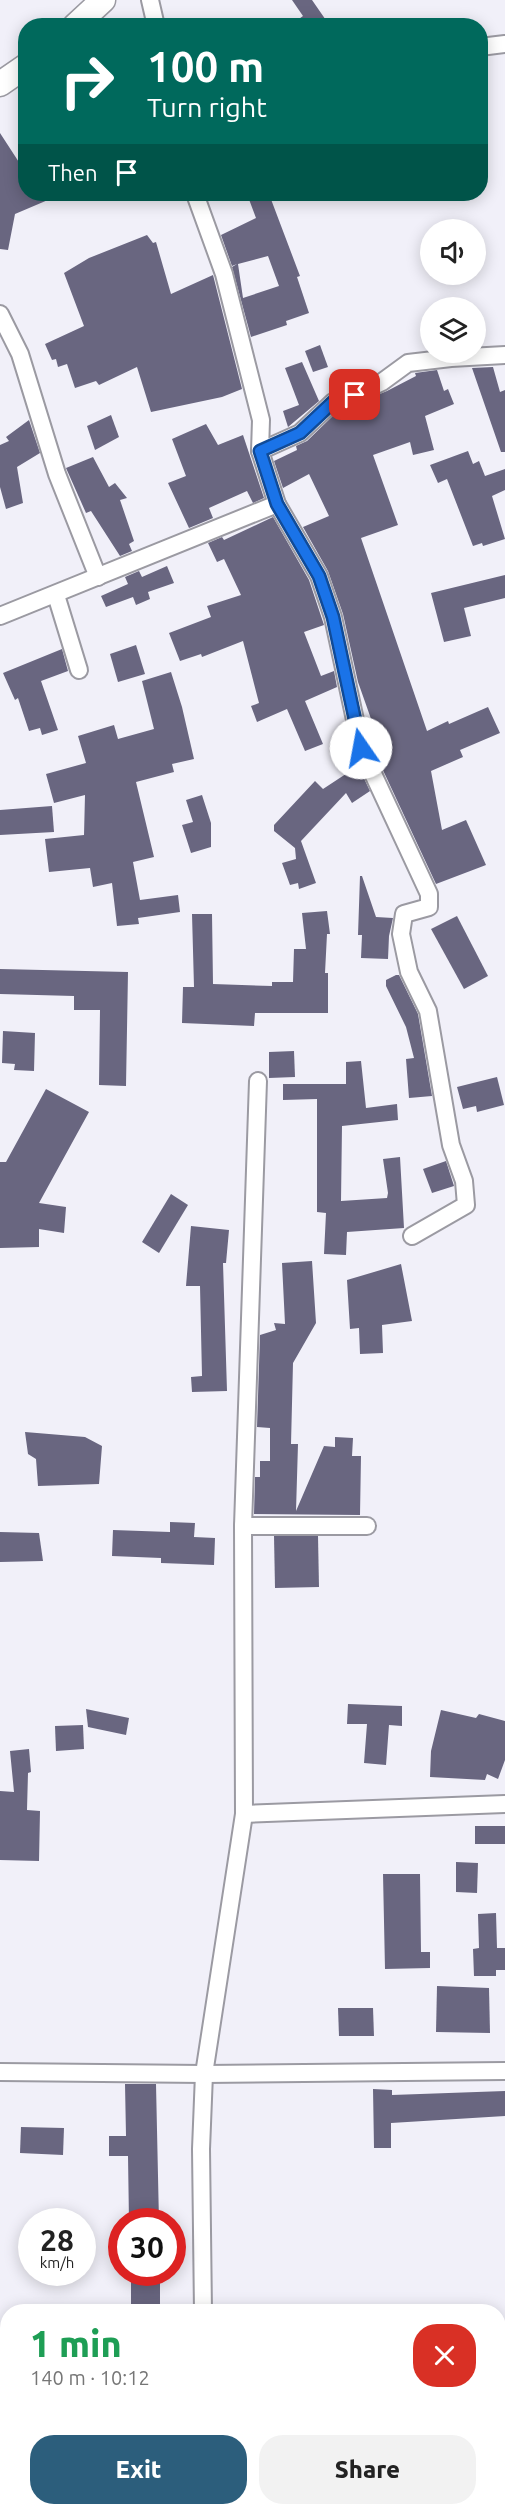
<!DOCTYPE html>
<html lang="en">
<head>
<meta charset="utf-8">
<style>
  :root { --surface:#fff; --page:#f2f2f2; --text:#222; --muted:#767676; --accent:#2c5e7c }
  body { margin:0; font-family:Ubuntu,sans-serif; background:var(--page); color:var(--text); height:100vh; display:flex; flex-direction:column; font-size:22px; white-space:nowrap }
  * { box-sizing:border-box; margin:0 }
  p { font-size:20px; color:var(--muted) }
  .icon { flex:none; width:33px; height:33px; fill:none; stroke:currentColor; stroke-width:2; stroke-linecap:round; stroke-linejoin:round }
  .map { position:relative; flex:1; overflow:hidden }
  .drawer { position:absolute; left:0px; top:2304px; width:506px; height:212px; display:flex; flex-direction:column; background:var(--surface); border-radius:24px 24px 0 0; box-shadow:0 3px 15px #0003 }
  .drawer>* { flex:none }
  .banner { position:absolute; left:18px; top:18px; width:470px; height:183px; border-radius:24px; box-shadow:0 3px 15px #0003; background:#00695c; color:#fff; overflow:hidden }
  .controls { position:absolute; left:420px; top:219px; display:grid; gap:12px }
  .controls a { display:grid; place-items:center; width:66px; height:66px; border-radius:50%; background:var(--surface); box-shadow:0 3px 15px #0003; font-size:30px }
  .speed { position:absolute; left:18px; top:2208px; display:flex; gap:12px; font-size:30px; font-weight:700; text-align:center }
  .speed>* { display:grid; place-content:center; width:78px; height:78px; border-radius:50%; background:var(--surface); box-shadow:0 3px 15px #0003; line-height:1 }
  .speed small { font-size:15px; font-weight:400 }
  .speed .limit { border:9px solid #d22; background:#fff; color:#111 }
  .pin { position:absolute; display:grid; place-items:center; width:51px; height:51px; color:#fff; margin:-26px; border-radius:12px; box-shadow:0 3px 9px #0006 }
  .me { position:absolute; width:66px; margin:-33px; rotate:348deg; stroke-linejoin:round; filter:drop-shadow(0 0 4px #0008) }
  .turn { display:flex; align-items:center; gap:21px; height:126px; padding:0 30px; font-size:27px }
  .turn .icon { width:78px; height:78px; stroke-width:2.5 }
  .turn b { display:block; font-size:42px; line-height:51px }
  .then { display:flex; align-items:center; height:57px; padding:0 30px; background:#0003; gap:12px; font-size:22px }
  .round { display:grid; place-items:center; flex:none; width:63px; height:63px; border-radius:24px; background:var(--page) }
  .overview { display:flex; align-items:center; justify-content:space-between; height:102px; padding:0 30px }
  h1 { font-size:36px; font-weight:800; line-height:45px; color:#1e9e55 }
  .button { display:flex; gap:12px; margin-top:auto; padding:12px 30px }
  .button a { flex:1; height:69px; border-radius:24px; background:var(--accent); color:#fff; font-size:24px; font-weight:800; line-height:69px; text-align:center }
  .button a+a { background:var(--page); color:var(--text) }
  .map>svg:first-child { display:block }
  .building { fill:#696680; fill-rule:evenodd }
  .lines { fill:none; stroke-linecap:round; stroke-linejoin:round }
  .street-casing { stroke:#9b9aa2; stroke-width:20 }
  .secondary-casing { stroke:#9b9aa2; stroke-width:27 }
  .street { stroke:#fff; stroke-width:16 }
  .secondary { stroke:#fff; stroke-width:24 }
  .route-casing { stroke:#114b97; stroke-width:15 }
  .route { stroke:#1a73e8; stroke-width:10 }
</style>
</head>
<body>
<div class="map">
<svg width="505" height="2515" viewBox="0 0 505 2515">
  <rect width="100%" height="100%" fill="#f1f0f9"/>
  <!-- building -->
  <g class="building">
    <polygon points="292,0 312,0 330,26 289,26 303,16"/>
    <polygon points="0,133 26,173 26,194 62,194 15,214 8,250 0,249"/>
    <path d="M247 194H269L300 276 297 277 309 313 286 321 287 325 251 337 232 267 237 264 232 266 221 235 256 218ZM268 256 279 286 243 298 238 264Z"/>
    <polygon points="147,235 153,243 156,242 171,294 213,275 242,389 222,397 151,412 137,367 99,385 96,381 75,388 67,364 58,367 56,359 52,360 45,344 84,326 64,273 89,258"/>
    <polygon points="320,345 328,367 313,372 305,351"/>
    <polygon points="302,362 319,401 288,427 283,411 299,405 285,368"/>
    <polygon points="493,367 500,392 505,390 505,452 501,452 472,368"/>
    <polygon points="437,370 444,391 448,389 454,404 425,416 434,450 413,455 410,442 373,455 398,525 361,538 427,731 448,721 449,724 488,707 500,733 460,750 463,757 431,771 442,830 466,820 486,865 436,884 375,753 382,750 358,682 343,614 328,571 303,527 329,516 309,474 283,488 274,461 297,450 296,446 307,441 338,411 387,391 416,376 415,373"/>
    <polygon points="111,415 119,437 95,450 87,426"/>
    <polygon points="29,420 40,453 17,467 23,503 6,509 0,487 0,445 9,441 6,437"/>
    <polygon points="206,424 218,445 243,435 264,498 253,503 247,491 209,508 213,518 189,528 168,483 186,476 172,439"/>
    <polygon points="468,451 473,464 479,461 485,476 505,469 505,490 492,496 505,539 483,546 482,543 473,546 447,479 438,483 430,465"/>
    <polygon points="93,457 109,487 115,483 127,498 120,500 134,541 129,544 132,551 120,556 91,511 86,513 66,468"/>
    <polygon points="273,517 309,580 324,625 304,632 321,676 334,671 337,687 305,701 323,744 305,751 287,709 257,722 251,706 259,703 243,641 202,657 201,654 180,661 169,633 211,617 207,606 241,595 224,559 217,562 208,543 222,537 224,540"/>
    <polygon points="167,566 174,583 148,592 150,599 136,605 133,597 106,607 101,596 128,584 125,577 139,571 142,577"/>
    <polygon points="505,575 505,598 464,608 471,636 444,642 431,593"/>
    <polygon points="136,645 145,674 118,682 110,654"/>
    <polygon points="62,649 68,671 41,681 58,730 42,735 40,728 29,731 18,698 15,700 3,673"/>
    <polygon points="171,672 182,707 194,759 172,764 174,772 136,782 154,857 133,862 140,900 178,895 180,912 138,918 139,924 117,926 112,883 93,887 90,868 49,872 45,839 84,835 85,795 54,803 46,774 86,763 78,736 114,725 118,739 154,729 142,681"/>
    <polygon points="358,766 370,791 352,803 346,793 301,841 316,883 299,889 298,883 290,885 282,863 296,859 295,848 274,831 274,825 315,781 323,789"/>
    <polygon points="202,795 211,823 211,847 191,853 182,825 193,822 186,800"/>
    <polygon points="52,806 54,832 0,835 0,810"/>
    <polygon points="360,876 362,876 376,917 393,918 389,936 388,959 361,958 362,935 358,935"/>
    <polygon points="327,911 330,934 327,934 325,973 328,973 328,1013 255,1013 254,1026 182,1023 183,987 194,987 192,914 212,914 213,984 272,986 272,982 293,982 294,949 306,949 302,913"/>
    <polygon points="457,916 488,976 464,989 431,929"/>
    <polygon points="0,969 128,972 126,1086 99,1085 100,1010 74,1010 74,996 0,994"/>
    <polygon points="396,975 399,975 418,1014 432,1096 409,1098 406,1059 414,1058 406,1027 386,986 386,980"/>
    <polygon points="3,1031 35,1033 34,1071 14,1070 15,1064 2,1063"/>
    <polygon points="294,1051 295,1077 269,1078 269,1052"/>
    <polygon points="361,1061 366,1108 397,1104 398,1120 342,1126 341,1201 387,1198 388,1193 383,1159 400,1157 404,1228 347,1232 346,1255 324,1254 326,1213 317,1212 317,1099 283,1100 283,1084 346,1084 346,1062"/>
    <polygon points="497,1077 504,1105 477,1112 476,1106 463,1109 457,1087"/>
    <polygon points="46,1089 89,1112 39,1203 66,1207 64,1233 39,1229 39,1247 0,1248 0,1162 6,1162"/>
    <polygon points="446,1161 454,1186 432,1193 423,1169"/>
    <polygon points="171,1194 188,1205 159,1253 142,1242"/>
    <polygon points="191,1226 229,1230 226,1263 223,1263 227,1391 192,1392 191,1377 202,1376 200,1286 186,1286"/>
    <polygon points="312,1261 316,1323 293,1363 291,1444 298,1444 296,1511 324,1446 335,1447 335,1437 353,1438 352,1456 361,1456 360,1515 254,1514 255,1477 260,1477 260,1461 270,1461 270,1428 257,1427 260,1335 276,1330 274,1323 285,1324 282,1263"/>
    <polygon points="401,1264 412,1321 382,1325 383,1353 360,1354 359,1328 350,1329 347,1280"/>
    <polygon points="25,1432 85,1437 102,1446 99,1484 38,1486 36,1459 28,1454"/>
    <polygon points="170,1522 195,1523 194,1537 215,1538 214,1565 161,1563 161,1558 112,1556 113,1530 170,1532"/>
    <polygon points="0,1532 39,1533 43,1561 0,1562"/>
    <polygon points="274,1536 318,1536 319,1587 275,1588"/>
    <polygon points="348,1704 402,1706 402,1726 389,1725 386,1765 364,1763 367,1724 347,1724"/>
    <polygon points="86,1709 129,1718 126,1735 88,1727"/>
    <polygon points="441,1710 476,1718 479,1714 505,1721 505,1760 498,1779 487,1774 485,1780 430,1777 431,1751"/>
    <polygon points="83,1725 84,1749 56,1751 55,1726"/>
    <polygon points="29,1749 31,1772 28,1773 27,1810 40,1811 39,1861 0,1860 0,1791 14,1792 10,1751"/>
    <rect x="475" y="1826" width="30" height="18"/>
    <polygon points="456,1862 478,1863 477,1893 456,1892"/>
    <polygon points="383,1874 420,1874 421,1952 430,1952 430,1968 385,1969"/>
    <polygon points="496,1913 497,1948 505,1948 505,1970 496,1970 496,1976 474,1976 473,1949 479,1948 478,1914"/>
    <polygon points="437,1986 489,1988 490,2033 436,2032"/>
    <polygon points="338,2008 373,2008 374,2036 339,2036"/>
    <polygon points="125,2084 156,2084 159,2222 129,2222 128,2156 109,2156 109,2136 126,2136"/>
    <polygon points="373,2089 392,2090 392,2095 505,2091 505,2116 391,2123 391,2148 374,2148"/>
    <polygon points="21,2127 64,2128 63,2155 20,2153"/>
    <rect x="131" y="2272" width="29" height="40"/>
  </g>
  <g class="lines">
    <defs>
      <g id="street">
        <polyline points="150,0 156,26"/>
        <polyline points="480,47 505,44"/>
        <polyline points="195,194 224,274 261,420 260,451 277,504 319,576 333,617 361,748 429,894 429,907 404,914 401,934 409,972 428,1011 451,1145 464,1181 466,1205 412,1236"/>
        <polyline points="0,314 20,354 57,474 98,577"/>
        <polyline points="260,451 300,433 333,402 355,395 382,382 408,363 451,358 505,355"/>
        <polyline points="56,595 79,670"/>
        <polyline points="0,616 277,504"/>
        <polyline points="243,1526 367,1526"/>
        <polyline points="244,1814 505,1804"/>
        <polyline points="0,2072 204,2074 505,2071"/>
        <polyline points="203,2312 201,2149 204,2074 244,1814 243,1526 258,1081"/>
        <polyline points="498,2392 505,2392"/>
        <polyline points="206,2508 206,2515"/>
      </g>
      <g id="secondary">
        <polyline points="75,26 103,0"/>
        <polyline points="0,84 26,66"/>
      </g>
    </defs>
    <!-- street casing -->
    <use href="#street" class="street-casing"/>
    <!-- secondary casing -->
    <use href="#secondary" class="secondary-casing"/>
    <!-- street -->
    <use href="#street" class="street"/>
    <!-- secondary -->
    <use href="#secondary" class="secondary"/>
  </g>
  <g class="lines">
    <defs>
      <polyline id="route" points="355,395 333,402 300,433 260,451 277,504 319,576 333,617 361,748"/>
    </defs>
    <!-- route casing -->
    <use href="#route" class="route-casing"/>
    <!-- route -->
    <use href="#route" class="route"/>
  </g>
</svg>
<div class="controls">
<a><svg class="icon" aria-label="sound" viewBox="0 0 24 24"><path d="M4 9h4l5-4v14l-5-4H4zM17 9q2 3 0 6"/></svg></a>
<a><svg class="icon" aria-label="layers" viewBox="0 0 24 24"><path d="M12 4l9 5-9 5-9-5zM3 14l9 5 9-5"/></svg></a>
</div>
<div class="speed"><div>28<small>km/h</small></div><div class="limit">30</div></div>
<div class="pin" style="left:355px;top:395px;background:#d93025"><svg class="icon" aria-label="arrive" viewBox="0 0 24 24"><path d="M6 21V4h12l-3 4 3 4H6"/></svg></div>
<svg class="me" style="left:361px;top:748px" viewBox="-20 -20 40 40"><circle r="19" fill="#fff"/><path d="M0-13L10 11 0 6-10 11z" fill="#1a73e8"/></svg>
<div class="banner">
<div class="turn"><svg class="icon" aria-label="right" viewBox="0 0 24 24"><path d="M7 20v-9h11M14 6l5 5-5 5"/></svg><div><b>100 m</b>Turn right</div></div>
<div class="then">Then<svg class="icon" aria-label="arrive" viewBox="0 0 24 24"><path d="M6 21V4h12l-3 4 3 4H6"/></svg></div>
</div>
<section class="drawer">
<div class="overview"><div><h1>1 min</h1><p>140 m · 10:12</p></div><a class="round" style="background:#d93025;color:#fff"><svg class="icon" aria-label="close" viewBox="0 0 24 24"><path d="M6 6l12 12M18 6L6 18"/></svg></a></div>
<div class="button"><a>Exit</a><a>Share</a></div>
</section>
</div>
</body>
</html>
